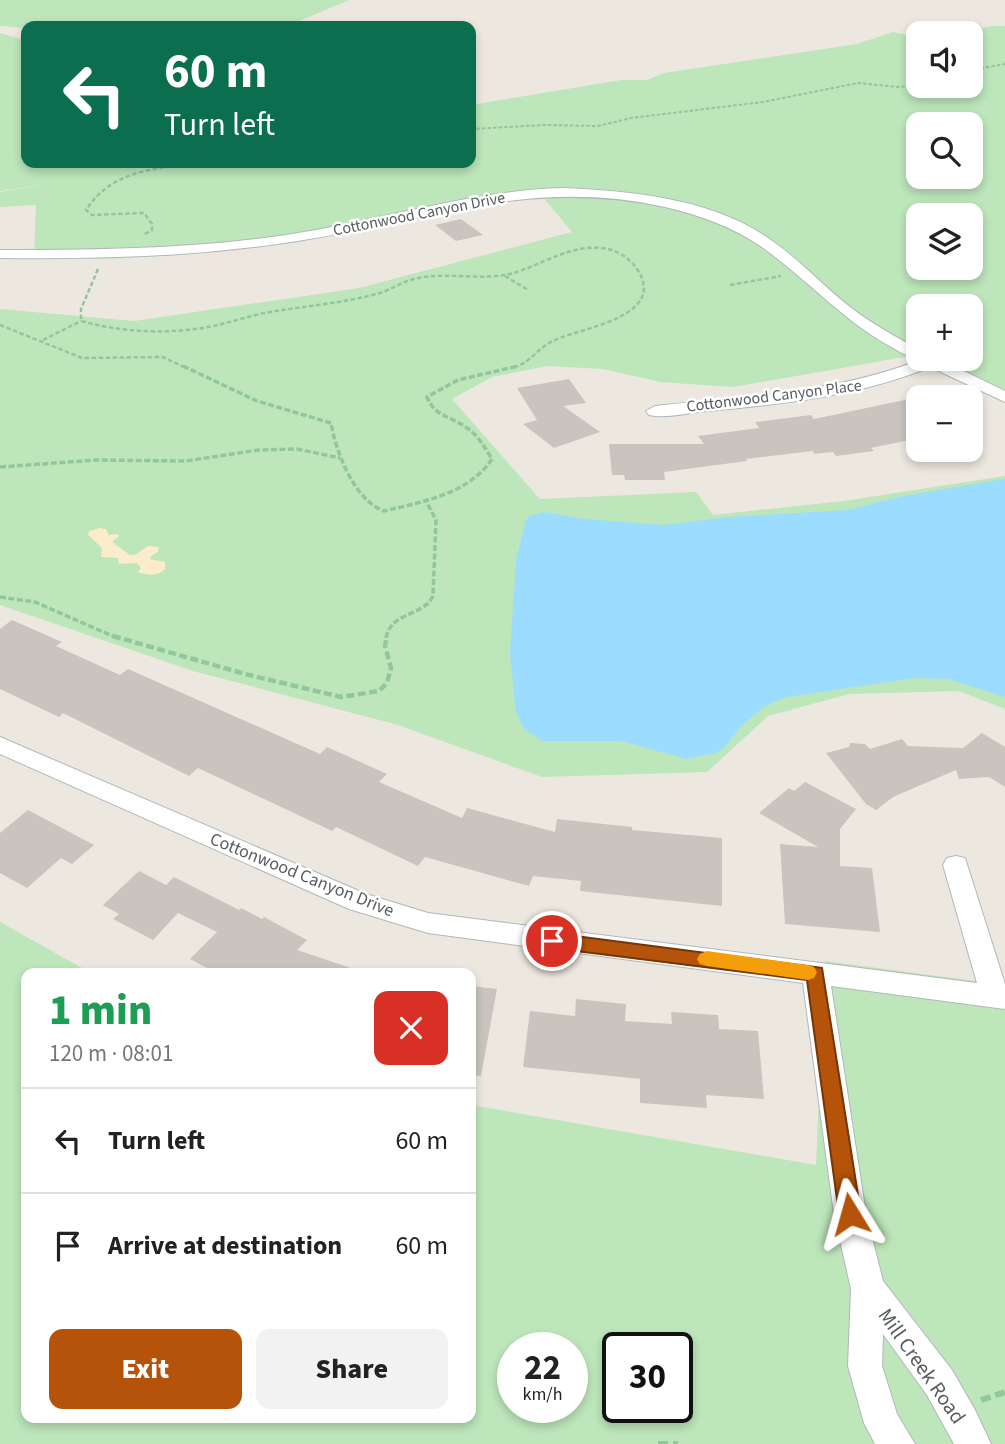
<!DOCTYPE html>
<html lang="en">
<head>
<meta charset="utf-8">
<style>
  :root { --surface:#fff; --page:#f2f2f2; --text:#222; --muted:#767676; --line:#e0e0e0; --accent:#b45309 }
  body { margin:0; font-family:"Source Sans 3",sans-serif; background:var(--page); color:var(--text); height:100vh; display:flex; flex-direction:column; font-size:26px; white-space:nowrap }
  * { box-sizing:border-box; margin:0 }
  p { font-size:23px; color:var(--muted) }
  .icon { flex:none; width:38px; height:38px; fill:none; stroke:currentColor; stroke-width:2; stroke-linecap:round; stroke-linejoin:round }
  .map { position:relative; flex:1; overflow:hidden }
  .panel { position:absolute; left:21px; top:968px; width:455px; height:455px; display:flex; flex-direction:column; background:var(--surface); border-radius:14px; box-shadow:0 4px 10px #0003 }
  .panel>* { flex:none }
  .top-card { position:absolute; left:21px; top:21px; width:455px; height:147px; border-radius:14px; box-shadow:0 4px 10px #0003; background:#0b6e4f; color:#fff; overflow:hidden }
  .buttons { position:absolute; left:906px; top:21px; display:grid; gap:14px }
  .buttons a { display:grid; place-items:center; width:77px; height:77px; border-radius:14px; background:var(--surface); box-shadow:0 4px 10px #0003; font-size:35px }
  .speed { position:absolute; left:497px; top:1332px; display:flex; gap:14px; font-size:35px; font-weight:700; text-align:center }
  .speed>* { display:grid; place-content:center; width:91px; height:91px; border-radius:50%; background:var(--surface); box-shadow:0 4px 10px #0003; line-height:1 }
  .speed small { font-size:18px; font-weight:400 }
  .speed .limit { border:4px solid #111; border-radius:10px; background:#fff; color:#111 }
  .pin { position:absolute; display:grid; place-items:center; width:60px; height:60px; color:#fff; margin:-30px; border:4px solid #fff; border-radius:50%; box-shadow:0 2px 7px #0007 }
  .me { position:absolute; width:77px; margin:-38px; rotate:352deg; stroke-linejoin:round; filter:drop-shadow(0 0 5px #0008) }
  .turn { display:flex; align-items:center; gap:24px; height:147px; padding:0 28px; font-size:32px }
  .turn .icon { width:91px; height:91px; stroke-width:2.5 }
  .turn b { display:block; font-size:49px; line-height:60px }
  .round { display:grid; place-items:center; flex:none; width:74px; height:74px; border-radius:14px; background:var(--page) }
  .summary { display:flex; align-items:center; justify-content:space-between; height:119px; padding:0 28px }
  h1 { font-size:42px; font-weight:800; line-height:52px; color:#1e9e55 }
  .primary-button { display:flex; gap:14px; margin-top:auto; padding:14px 28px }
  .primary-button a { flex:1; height:80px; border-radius:14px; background:var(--accent); color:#fff; font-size:28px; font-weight:800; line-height:80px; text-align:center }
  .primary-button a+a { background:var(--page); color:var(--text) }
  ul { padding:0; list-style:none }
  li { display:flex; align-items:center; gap:21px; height:105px; padding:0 28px; border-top:2px solid var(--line) }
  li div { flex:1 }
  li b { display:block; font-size:26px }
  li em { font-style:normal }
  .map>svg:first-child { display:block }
  .green { fill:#bde6ba; fill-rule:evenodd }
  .sand { fill:#fbeccb }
  .water { fill:#9cdcff }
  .building { fill:#c9c5be }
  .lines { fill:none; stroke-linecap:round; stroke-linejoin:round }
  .minor-casing { stroke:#b2b7bb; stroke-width:2 }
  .path-far4 { stroke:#92c79d; stroke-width:2; stroke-dasharray:3.5 2; stroke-linecap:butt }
  .path-far3 { stroke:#92c79d; stroke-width:2.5; stroke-dasharray:4.5 2.5; stroke-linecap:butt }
  .path-far2 { stroke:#92c79d; stroke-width:3.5; stroke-dasharray:6 2.5; stroke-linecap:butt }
  .path-far1 { stroke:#92c79d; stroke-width:4.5; stroke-dasharray:8 3.5; stroke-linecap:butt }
  .path { stroke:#92c79d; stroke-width:6; stroke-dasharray:10 5; stroke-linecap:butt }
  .minor { fill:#fff; fill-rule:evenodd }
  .route { fill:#b45309; stroke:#753606; stroke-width:2 }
  .slow { fill:#f59e0b }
  .labels { text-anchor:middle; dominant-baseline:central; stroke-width:5; stroke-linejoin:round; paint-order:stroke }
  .far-street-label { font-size:16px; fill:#585d61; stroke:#fff }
  .street-label { font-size:18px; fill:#585d61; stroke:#fff }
  .near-street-label { font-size:21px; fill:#585d61; stroke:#fff }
</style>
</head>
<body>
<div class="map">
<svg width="1005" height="1444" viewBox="0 0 1005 1444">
  <rect width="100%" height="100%" fill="#ece8df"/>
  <!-- green -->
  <g class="green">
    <polygon points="0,0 349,0 287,26 26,28 0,26"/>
    <path d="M993 26H1005V403L910 356 733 387 660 382 603 369 547 366 492 377 452 399 540 499 696 492 713 515 844 501 1005 476V709L959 691 849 694 768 716 707 772 542 777 398 725 193 671 0 605V309L134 321 359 288 572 232 542 196 484 201 303 241 196 254 105 259 34 257 36 205 0 207V192L48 184 0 191V33L26 41V163H180L136 171 188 163H471V105L621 80H647L664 73 857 44 893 32 919 38V86H971V33H953ZM919 124H971V177H919ZM919 215H971V268H919ZM919 306H971V359H919Z"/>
    <path d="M0 922 91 973H26V1418H471V1105L816 1165 825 961 1005 985V1444H0ZM513 1348H572V1407H513ZM618 1348H677V1407H618Z"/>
  </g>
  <!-- sand -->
  <path class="sand" d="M100 528 106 529 109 535 118 534 119 536 112 542 130 555H135L148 546 159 547 158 552 151 556 150 559 165 562V569C158 577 147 575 138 572L141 568 137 563 119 564 118 558 101 557 102 548 88 535 89 531Z"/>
  <!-- water -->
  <polygon class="water" points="1005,479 1005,697 948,679 915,678 787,697 765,706 741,726 726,746 716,753 687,759 621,741 543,741 525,730 516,713 510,653 516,560 526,520 529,516 545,512 583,519 664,525 728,517 847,510 903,496"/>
  <!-- building -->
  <g class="building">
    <polygon points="461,219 483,235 456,241 435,225"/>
    <polygon points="569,379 586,403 563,406 600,432 554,448 523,424 537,420 517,388"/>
    <polygon points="919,397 919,438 871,448 874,451 836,456 833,452 814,454 813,451 746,459 747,461 664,472 665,480 625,480 624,475 612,475 609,444 704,444 698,436 759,428 755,422 811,415 814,419"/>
    <polygon points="12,620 62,642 56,646 120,675 128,669 320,754 327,747 387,774 379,782 462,818 467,808 555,832 557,819 632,827 632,830 722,838 722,906 580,891 581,881 533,876 529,886 425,857 418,866 336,827 332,831 198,768 189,776 63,713 59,717 0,689 0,629"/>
    <polygon points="982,733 1005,747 1005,787 989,777 959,779 956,770 893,797 876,810 866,804 826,753 849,747 850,743 865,744 870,749 902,739 908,746 963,748"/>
    <polygon points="805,782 856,809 840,829 840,866 872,868 880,932 785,924 780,844 818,847 759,813 789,788 794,791"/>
    <polygon points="28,810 94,845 72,864 61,858 27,888 0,873 0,833"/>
    <polygon points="139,871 166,885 174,877 239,910 241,908 262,919 264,917 307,940 297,950 354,969 354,973 216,973 190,959 217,932 178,913 153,940 113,919 119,914 103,905"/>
    <polygon points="471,986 497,989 481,1076 471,1075"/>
    <polygon points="576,999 626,1004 625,1021 672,1024 671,1012 718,1015 719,1029 758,1031 764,1099 706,1095 707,1108 640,1103 640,1079 523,1067 530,1011 575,1016"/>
  </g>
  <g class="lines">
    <defs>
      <g id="minor">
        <path d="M562 188C631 191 710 198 768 238 798 258 822 285 850 307 871 323 895 337 919 349V359H939L1005 391V402L930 367C859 396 784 404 708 411 690 412 667 419 649 415L646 411 655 406C745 396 835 393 920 360 908 357 897 350 886 344 843 319 810 283 770 253 739 229 703 216 665 207 525 176 419 224 284 243 190 257 95 259 0 258V250C95 250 191 249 286 235 379 221 468 191 562 188Z"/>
        <polygon points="0,737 366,894 428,913 977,983 943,865 947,858 956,856 965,858 1005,984 1005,1009 831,986 866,1214 883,1281 952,1370 975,1410 991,1444 954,1444 927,1395 883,1334 882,1366 897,1414 915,1444 875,1444 864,1423 848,1366 851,1289 834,1214 803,983 428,933 349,909 0,754"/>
      </g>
    </defs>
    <!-- minor casing -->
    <use href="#minor" class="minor-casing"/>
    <!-- path-far4 -->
    <g class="path-far4">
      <polyline points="971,74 982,68 1005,64"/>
      <polyline points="471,129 544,125 598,126 631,118 763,102 858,83 898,87 919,85"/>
    </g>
    <!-- path-far3 -->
    <g class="path-far3">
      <path d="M145 234 152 230V224L144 213 92 215 86 210C116 163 174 167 224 163"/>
      <path d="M98 269 81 309V321C125 333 173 335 218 325 235 321 252 315 270 312 306 306 344 303 380 293 392 289 402 282 414 279 445 271 478 281 510 274 540 266 568 245 601 248 615 249 629 257 637 269 669 317 580 328 555 340 538 347 531 363 512 368"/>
      <polyline points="505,276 528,290"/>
      <polyline points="730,285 781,276"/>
      <polyline points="0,325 82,358 163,357 186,368"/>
      <polyline points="43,340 81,321"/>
    </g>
    <!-- path-far2 -->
    <g class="path-far2">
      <path d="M183 366 257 401 331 423C336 452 354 500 384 511 422 502 469 494 492 459 485 448 478 435 467 428 451 416 435 417 427 397L458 380 518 366"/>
      <polyline points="0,467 96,460 186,461 259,450 297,449 340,458"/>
      <polyline points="0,597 35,602 117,638"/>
      <path d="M386 638C391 611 423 617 433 596L436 520 425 499"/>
    </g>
    <!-- path-far1 -->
    <polyline class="path-far1" points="113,636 245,674 341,697 379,691 387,683 391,668 385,646 387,636"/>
    <!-- path -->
    <g class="path">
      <polyline points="981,1400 1005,1392"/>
      <polyline points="658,1444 678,1444"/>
    </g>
    <!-- minor -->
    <use href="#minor" class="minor"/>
  </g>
  <!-- route -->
  <polygon class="route" points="552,933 822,968 861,1214 858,1222 850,1225 842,1222 839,1214 807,980 552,948 545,946 542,941 545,936"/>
  <!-- slow -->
  <polygon class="slow" points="707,951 808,965 814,967 817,972 814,978 808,980 707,966 700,964 697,959 700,954"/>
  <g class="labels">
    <!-- far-street labels -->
    <g class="far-street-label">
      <text transform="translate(419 214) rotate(-11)">Cottonwood Canyon Drive</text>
      <text transform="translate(774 396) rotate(-7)">Cottonwood Canyon Place</text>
    </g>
    <!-- street labels -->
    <g class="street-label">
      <text transform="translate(302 875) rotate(22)">Cottonwood Canyon Drive</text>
    </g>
    <!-- near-street labels -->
    <g class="near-street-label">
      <text transform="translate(922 1366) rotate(55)">Mill Creek Road</text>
    </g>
  </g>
</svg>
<div class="buttons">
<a><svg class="icon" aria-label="sound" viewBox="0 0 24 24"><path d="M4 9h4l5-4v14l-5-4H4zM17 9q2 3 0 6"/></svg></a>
<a><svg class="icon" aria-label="search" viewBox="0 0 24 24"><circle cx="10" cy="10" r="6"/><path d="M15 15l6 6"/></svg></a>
<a><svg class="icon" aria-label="layers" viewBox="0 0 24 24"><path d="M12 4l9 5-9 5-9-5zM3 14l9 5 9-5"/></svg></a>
<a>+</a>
<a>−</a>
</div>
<div class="speed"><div>22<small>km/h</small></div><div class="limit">30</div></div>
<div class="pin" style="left:552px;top:941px;background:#d93025"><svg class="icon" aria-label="arrive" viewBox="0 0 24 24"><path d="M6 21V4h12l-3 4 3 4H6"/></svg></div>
<svg class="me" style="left:850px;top:1214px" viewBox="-20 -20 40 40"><path d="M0-17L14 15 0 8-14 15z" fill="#b45309" stroke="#fff" stroke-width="4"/></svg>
<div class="top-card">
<div class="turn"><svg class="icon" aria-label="left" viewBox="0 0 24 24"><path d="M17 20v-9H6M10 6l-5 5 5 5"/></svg><div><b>60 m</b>Turn left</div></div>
</div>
<section class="panel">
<div class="summary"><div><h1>1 min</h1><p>120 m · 08:01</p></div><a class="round" style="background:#d93025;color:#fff"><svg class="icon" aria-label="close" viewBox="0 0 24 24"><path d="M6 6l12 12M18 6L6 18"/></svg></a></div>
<ul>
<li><svg class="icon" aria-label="left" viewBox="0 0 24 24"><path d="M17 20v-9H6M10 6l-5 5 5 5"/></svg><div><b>Turn left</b></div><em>60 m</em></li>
<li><svg class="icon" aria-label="arrive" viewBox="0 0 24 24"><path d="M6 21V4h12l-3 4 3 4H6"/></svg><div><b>Arrive at destination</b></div><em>60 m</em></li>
</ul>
<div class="primary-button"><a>Exit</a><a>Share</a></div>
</section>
</div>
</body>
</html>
